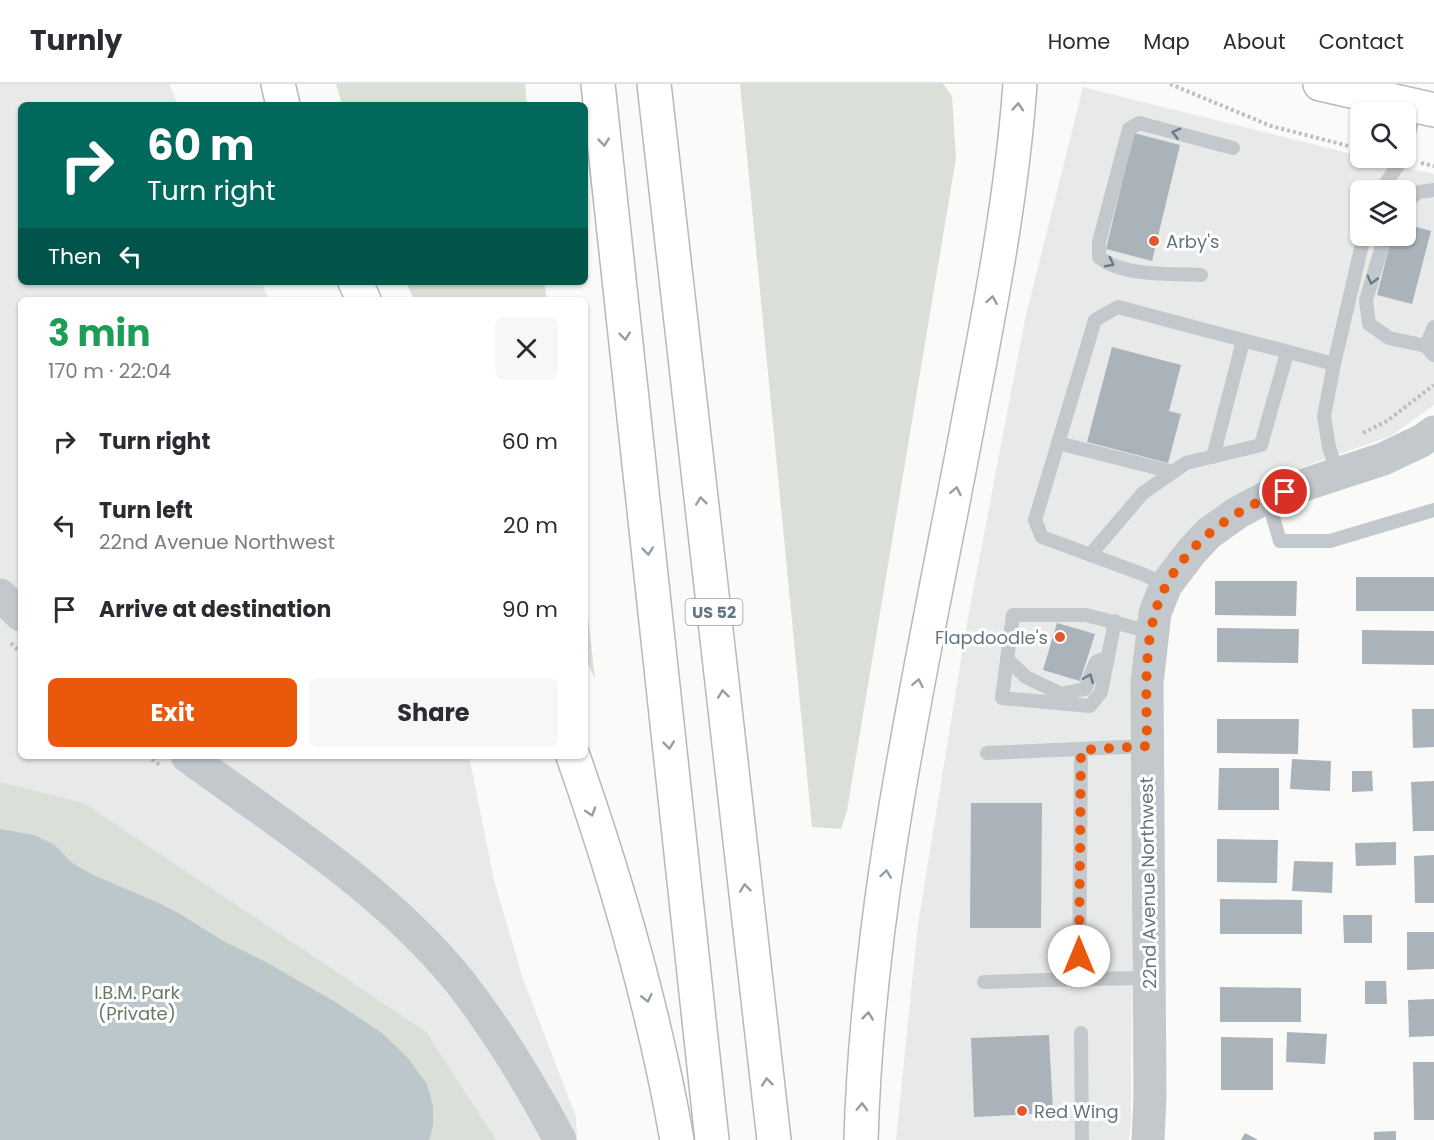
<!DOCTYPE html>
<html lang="en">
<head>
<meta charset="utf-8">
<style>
  :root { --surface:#fff; --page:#f7f7f7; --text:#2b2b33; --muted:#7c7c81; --line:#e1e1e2; --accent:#ea580c }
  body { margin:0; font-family:Poppins,sans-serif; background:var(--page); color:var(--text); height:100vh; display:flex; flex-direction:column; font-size:22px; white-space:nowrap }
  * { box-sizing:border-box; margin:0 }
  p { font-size:20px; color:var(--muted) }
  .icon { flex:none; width:33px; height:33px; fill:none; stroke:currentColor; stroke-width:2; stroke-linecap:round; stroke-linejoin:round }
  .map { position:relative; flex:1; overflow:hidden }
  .sheet { position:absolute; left:18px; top:213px; width:570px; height:462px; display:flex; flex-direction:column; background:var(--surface); border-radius:9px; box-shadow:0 2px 4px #0004 }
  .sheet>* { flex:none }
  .banner { position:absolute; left:18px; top:18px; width:570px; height:183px; border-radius:9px; box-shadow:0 2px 4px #0004; background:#00695c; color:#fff; overflow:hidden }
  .buttons { position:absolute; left:1350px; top:18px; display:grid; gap:12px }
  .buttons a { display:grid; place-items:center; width:66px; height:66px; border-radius:9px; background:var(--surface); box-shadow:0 2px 4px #0004; font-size:30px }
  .pin { position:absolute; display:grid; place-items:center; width:51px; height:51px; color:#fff; margin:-26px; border:3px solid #fff; border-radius:50%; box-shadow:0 2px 6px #0007 }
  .me { position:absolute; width:66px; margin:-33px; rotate:0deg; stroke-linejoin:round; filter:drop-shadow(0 0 4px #0008) }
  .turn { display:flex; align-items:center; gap:21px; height:126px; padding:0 30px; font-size:27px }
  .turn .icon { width:78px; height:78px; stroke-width:2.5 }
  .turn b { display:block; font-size:42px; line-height:51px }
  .then { display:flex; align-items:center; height:57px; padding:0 30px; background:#0003; gap:12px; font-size:22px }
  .round { display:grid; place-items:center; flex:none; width:63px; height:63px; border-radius:9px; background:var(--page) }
  .summary { display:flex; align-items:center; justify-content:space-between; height:102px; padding:0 30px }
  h1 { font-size:36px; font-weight:700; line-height:45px; color:#1e9e55 }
  .action { display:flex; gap:12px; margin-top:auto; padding:12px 30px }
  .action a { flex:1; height:69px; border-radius:9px; background:var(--accent); color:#fff; font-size:24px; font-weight:700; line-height:69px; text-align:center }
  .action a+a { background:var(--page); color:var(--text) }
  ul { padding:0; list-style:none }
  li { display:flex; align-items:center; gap:18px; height:84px; padding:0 30px }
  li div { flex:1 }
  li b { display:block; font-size:22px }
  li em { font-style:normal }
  header { display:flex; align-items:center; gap:36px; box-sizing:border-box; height:84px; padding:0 30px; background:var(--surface); border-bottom:2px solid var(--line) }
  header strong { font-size:28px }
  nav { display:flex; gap:33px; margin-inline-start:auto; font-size:21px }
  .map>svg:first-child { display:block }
  .built { fill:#e8e9e9; fill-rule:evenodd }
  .green { fill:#dadfd7 }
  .water { fill:#bbc7cb }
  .building { fill:#aab3b9 }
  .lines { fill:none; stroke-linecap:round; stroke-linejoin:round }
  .primary-casing { stroke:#b5babe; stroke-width:36 }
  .motorway-casing { stroke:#b4b9bd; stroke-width:36 }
  .path { stroke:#bbbfc2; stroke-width:4; stroke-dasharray:3 3; stroke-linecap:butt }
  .service { stroke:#c3c8cc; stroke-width:14 }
  .tertiary { stroke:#c3c8cc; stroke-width:33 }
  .primary { stroke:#fff; stroke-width:33 }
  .motorway { stroke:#fff; stroke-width:33 }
  .oneway { stroke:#939fa8 }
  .oneway2 { stroke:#6a7a87 }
  .route { stroke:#ea580c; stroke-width:10; stroke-dasharray:0 18 }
  .poi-dot { fill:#e4572e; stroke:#fff; stroke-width:2 }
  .labels { text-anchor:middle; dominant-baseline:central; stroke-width:6; stroke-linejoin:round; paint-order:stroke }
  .shield { fill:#fff; stroke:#939fa8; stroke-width:1.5 }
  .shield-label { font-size:16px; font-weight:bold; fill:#657683 }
  .poi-label { font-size:18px; fill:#657683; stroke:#fff; text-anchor:start }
  .street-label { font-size:18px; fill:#657683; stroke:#fff }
  .park-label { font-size:18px; fill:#687a64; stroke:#fff }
</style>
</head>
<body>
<header>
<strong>Turnly</strong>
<nav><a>Home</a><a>Map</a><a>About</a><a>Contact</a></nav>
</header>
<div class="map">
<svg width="1434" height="1056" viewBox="0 0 1434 1056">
  <rect width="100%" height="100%" fill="#fafaf8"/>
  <!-- built -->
  <g class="built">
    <polygon points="0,0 169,0 178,21 21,21 21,198 261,198 269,216 21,216 21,672 469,672 494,796 522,892 576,1033 577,1056 0,1056"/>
    <path d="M1083 3 1360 72V74L1434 90V321L1391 352 1291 387 1229 417 1183 452 1154 499 1134 623 1131 1036 1129 1056H896L918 840 967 539 1025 235ZM1360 106H1406V152H1360Z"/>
  </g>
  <!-- green -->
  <g class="green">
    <polygon points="336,0 525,0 527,21 342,21"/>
    <polygon points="740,0 943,0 952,12 956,74 847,727 841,745 812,743"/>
    <polygon points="406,198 544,198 547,216 414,216"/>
    <polygon points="585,506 595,595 585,574"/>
    <polygon points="0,698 84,719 426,948 496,1056 0,1056"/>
  </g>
  <!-- water -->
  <polygon class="water" points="0,745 34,751 55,761 72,779 95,792 157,818 180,830 223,857 264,877 337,919 382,949 407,973 427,1000 433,1023 433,1042 429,1056 0,1056"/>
  <!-- building -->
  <g class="building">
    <polygon points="1134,49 1180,61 1152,177 1106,165"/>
    <polygon points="1406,140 1431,147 1412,220 1377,211 1392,152 1406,152"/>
    <polygon points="1112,263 1181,281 1169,327 1181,330 1168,379 1087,358"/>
    <rect x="1356" y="493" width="78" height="34"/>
    <polygon points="1215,497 1297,497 1296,532 1215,531"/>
    <polygon points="1057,539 1095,550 1080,597 1043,586"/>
    <polygon points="1217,544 1299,545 1298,579 1217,578"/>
    <polygon points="1362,546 1434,547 1434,581 1362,580"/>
    <polygon points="1412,625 1434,625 1434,663 1413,664"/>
    <polygon points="1217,635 1299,635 1298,670 1217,669"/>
    <polygon points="1292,675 1331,677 1330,707 1290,705"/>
    <polygon points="1219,684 1279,684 1279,726 1218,726"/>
    <polygon points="1352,687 1372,687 1373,707 1352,708"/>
    <polygon points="1434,697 1434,747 1413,747 1411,698"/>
    <polygon points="971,719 1042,719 1041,844 970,844"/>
    <polygon points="1217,755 1278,756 1277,799 1217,798"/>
    <polygon points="1396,758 1396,781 1356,782 1355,759"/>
    <polygon points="1434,771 1434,819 1415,819 1414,772"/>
    <polygon points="1294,777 1333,778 1332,809 1292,807"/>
    <polygon points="1220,815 1302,816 1302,850 1220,850"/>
    <polygon points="1343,831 1372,831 1372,859 1344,859"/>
    <polygon points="1407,848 1434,848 1434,885 1407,886"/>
    <polygon points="1365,897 1386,897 1387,920 1365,920"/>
    <polygon points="1220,903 1301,904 1301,938 1220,938"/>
    <polygon points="1434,915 1434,952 1409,953 1408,916"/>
    <polygon points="1287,948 1327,950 1325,980 1286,978"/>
    <polygon points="1049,951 1053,1029 974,1033 971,954"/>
    <polygon points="1221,953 1273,954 1273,1006 1221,1006"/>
    <polygon points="1413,978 1434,978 1434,1036 1414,1036"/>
    <polygon points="1396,1047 1396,1056 1374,1056 1374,1048"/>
    <polygon points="1245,1049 1258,1056 1241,1056"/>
  </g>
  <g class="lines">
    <defs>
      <polyline id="primary" points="1320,0 1434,26"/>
      <g id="motorway">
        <polyline points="278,0 283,21"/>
        <polyline points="598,0 712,1056"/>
        <polyline points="654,0 774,1056"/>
        <polyline points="355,198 364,216"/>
        <path d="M573 672C617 797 654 925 677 1056"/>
        <path d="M861 1056C868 810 925 570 970 329 991 220 1012 111 1020 0"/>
      </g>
    </defs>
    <!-- primary casing -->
    <use href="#primary" class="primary-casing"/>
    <!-- motorway casing -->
    <use href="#motorway" class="motorway-casing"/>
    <!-- path -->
    <g class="path">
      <polyline points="1170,0 1271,42 1360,65"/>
      <polyline points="1421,79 1434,82"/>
      <polyline points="1363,349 1387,337 1434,301"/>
      <polyline points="11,559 21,569"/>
      <polyline points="147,672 161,682"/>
    </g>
    <!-- service -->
    <g class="service">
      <polyline points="1406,64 1415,22"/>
      <polyline points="1381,106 1403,74"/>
      <polyline points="1406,117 1419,108 1434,106"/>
      <polyline points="1385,152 1366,216 1369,240 1389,254 1426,262"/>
      <path d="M1201 191C1170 189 1123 193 1099 173V158L1129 45 1139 39 1233 64"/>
      <polyline points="1434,243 1426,262 1434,271"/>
      <polyline points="1058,359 1173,388"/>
      <polyline points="1213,373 1243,257"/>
      <polyline points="1338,391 1329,363 1324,332 1334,280 1364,152"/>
      <polyline points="1267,413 1280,457 1330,457 1434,426"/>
      <polyline points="1090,471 1143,409 1186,379 1261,361 1287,269"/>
      <polyline points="1166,501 1145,491 1042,453 1035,436 1095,236 1118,223 1334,280"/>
      <polyline points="1115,537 1101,608 1090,622 1002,614 1013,531 1086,531 1151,548"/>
      <polyline points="1007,575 1026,593 1061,610 1085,605 1096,578 1108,573"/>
      <polyline points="1081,666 1079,895 1149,894"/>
      <polyline points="987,669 1147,662"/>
      <polyline points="984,898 1079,895"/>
      <polyline points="1081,949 1082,1056"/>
    </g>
    <!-- tertiary -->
    <g class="tertiary">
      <polyline points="0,511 21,531"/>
      <path d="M187 672C281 741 386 806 460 898 498 947 531 1001 560 1056"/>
      <polyline points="1148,1056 1150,1013 1147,599 1155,529 1166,501 1192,467 1209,449 1237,429 1267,413 1383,375 1421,357 1434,348"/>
    </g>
    <!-- primary -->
    <use href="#primary" class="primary"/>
    <!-- motorway -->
    <use href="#motorway" class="motorway"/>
  </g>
  <!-- one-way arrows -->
  <defs><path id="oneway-chevron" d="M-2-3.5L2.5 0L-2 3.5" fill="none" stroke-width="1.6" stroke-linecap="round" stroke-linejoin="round" transform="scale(1.5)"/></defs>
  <g class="oneway">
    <use href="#oneway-chevron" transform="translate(1018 23) rotate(-86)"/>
    <use href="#oneway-chevron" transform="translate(604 58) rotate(84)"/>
    <use href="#oneway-chevron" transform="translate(992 216) rotate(-80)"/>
    <use href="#oneway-chevron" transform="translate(625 252) rotate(84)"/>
    <use href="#oneway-chevron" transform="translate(956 407) rotate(-79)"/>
    <use href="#oneway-chevron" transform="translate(701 417) rotate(-96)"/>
    <use href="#oneway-chevron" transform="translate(648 467) rotate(84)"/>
    <use href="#oneway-chevron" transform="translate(918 599) rotate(-79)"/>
    <use href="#oneway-chevron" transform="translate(723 610) rotate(-96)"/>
    <use href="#oneway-chevron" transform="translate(669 661) rotate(84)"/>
    <use href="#oneway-chevron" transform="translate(591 728) rotate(72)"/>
    <use href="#oneway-chevron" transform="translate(886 790) rotate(-82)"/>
    <use href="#oneway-chevron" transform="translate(745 804) rotate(-96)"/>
    <use href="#oneway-chevron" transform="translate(647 914) rotate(77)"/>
    <use href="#oneway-chevron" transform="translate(868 932) rotate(-84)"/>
    <use href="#oneway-chevron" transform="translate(767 998) rotate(-96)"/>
    <use href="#oneway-chevron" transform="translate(862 1023) rotate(-88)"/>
  </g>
  <g class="oneway2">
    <use href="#oneway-chevron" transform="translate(1176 49) rotate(-166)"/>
    <use href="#oneway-chevron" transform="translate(1110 179) rotate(28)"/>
    <use href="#oneway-chevron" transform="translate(1372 196) rotate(106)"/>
    <use href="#oneway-chevron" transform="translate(1089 594) rotate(-68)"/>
  </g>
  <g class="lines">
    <!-- route -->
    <path class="route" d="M1079 872 1081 666 1147 662C1147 620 1143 570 1155 529 1171 471 1229 425 1285 408"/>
  </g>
  <!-- markers -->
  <g class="poi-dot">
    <circle cx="1154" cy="157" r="6"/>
    <circle cx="1060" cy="553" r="6"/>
    <circle cx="1022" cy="1027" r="6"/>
  </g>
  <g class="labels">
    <!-- shield labels -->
    <rect class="shield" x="685.5" y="515" width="57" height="26" rx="4.5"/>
    <g class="shield-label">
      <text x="714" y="528">US 52</text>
    </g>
    <!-- poi labels -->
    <g class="poi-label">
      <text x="1166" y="157">Arby's</text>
      <text x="1048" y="553" text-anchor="end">Flapdoodle's</text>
      <text x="1034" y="1027">Red Wing</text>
    </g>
    <!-- street labels -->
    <g class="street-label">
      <text transform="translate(1148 799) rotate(-91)">22nd Avenue Northwest</text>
    </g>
    <!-- park labels -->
    <g class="park-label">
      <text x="137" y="908">I.B.M. Park<tspan x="137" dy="21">(Private)</tspan></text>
    </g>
  </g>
</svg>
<div class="buttons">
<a><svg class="icon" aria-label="search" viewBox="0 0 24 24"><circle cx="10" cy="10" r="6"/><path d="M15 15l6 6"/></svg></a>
<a><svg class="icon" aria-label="layers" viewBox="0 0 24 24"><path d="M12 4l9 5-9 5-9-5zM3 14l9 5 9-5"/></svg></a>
</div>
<div class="pin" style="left:1285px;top:408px;background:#d93025"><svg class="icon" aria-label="arrive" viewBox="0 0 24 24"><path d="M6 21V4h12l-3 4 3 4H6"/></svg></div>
<svg class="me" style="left:1079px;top:872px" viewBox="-20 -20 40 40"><circle r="19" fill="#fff"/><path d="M0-13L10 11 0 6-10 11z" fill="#ea580c"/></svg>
<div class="banner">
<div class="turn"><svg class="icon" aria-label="right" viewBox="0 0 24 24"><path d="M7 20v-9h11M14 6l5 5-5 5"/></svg><div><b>60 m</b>Turn right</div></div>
<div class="then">Then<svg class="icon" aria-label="left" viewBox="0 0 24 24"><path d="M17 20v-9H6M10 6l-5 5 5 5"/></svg></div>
</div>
<section class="sheet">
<div class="summary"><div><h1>3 min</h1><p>170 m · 22:04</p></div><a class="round"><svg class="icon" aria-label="close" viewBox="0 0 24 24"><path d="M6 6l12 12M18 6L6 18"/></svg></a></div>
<ul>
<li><svg class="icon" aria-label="right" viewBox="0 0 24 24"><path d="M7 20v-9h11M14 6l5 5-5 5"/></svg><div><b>Turn right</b></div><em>60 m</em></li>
<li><svg class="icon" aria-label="left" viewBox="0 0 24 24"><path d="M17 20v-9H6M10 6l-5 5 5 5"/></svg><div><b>Turn left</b><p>22nd Avenue Northwest</p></div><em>20 m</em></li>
<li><svg class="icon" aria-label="arrive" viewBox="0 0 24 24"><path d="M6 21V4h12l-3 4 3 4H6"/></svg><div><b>Arrive at destination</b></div><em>90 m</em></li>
</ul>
<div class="action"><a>Exit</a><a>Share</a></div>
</section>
</div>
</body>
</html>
